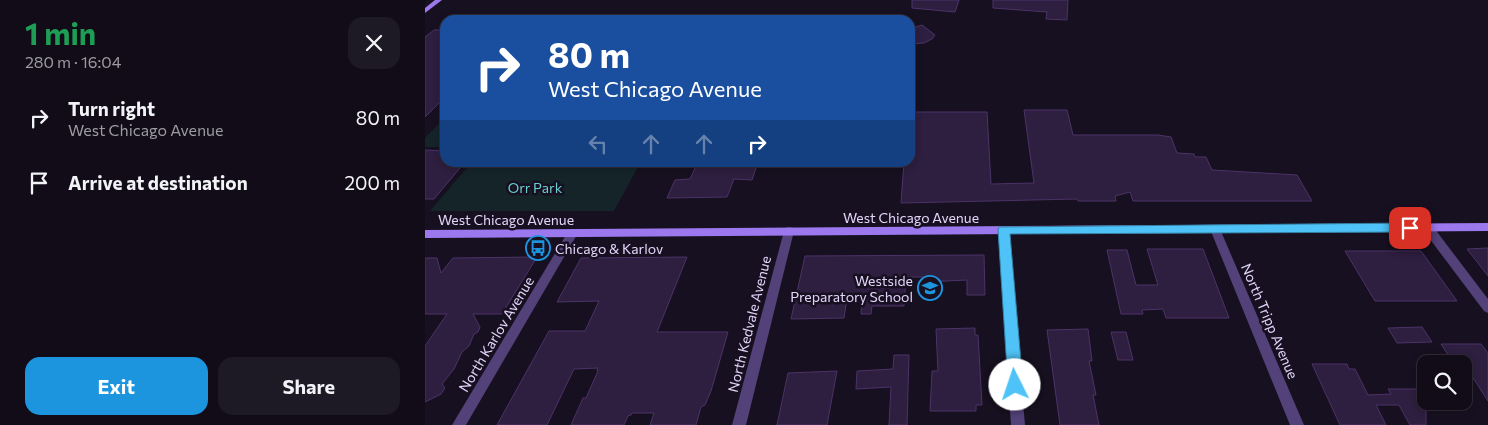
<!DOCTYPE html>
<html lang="en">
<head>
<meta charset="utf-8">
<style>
  :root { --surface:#110c18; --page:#1e1a25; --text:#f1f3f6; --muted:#9c9ba2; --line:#302c37; --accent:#1d95de }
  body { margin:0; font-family:Commissioner,sans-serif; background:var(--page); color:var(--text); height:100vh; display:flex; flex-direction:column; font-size:19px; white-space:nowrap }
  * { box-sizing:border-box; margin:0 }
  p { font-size:16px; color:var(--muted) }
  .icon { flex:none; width:28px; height:28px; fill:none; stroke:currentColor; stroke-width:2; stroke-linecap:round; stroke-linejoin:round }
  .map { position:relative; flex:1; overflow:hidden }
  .panel { display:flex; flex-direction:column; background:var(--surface); width:425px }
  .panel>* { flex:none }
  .hud { position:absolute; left:15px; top:15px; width:475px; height:152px; border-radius:15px; box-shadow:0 2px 8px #0003,0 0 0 1px var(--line); background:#1a4fa0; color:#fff; overflow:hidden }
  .tools { position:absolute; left:992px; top:355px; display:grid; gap:10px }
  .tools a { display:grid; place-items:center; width:55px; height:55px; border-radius:10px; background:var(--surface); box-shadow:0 2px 8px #0003,0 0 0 1px var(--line); font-size:25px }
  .pin { position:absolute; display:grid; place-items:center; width:42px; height:42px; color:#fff; margin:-21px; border-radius:10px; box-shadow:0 2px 8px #0006 }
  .me { position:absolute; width:55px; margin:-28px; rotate:356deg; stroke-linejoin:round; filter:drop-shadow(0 0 4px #0008) }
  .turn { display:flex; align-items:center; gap:18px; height:105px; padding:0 25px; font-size:22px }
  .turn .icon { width:65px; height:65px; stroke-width:2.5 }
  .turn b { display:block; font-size:35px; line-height:42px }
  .lanes { display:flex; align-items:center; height:48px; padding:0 25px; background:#0003; justify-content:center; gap:25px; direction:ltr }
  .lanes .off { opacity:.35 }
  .round { display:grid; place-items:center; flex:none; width:52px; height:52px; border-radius:15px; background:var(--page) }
  .head { display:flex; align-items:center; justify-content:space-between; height:85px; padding:0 25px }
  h1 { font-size:30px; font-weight:700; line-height:38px; color:#1e9e55 }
  .cta { display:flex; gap:10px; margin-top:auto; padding:10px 25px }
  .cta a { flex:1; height:58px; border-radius:15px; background:var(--accent); color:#fff; font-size:20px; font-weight:700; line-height:58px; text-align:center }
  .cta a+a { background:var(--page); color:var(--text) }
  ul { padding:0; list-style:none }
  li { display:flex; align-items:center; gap:15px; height:65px; padding:0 25px }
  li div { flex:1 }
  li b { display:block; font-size:19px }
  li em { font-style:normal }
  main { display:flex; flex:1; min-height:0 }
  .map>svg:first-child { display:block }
  .green { fill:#142429 }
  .building { fill:#2e1e3f; stroke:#4c3368 }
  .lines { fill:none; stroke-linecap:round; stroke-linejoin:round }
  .street { fill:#534179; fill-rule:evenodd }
  .secondary { fill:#9b78ee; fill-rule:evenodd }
  .route { fill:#4fc3f7; stroke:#337fa1 }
  .labels { text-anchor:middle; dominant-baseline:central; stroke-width:5; stroke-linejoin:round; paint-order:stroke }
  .park-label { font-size:14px; fill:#6aced0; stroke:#171020 }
  .street-label { font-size:14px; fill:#e3d5fa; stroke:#171020 }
  .poi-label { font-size:14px; fill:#e3d5fa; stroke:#171020; text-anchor:start }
</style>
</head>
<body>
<main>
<section class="panel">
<div class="head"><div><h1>1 min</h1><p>280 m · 16:04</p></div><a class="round"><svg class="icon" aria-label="close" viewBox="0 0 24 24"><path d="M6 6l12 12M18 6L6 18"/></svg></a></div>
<ul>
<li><svg class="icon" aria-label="right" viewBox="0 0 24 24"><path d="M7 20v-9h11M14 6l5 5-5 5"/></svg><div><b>Turn right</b><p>West Chicago Avenue</p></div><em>80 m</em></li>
<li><svg class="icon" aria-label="arrive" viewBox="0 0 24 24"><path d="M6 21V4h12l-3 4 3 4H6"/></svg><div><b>Arrive at destination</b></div><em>200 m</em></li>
</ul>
<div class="cta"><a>Exit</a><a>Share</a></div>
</section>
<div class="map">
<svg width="1063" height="425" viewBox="0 0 1063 425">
  <rect width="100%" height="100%" fill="#171020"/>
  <!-- green -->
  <g class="green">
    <polygon points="293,15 291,20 116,20 120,16"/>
    <polygon points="20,118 20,147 0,147 0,138"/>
    <polygon points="46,163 46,162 215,163 189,211 5,211"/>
  </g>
  <!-- building -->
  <g class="building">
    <polygon points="487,0 534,0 530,12 487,8"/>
    <polygon points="568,0 643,0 642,20 621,19 622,12 568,8"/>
    <polygon points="497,25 510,35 507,39 499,43 485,44 485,29"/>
    <polygon points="9,30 20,30 20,97 0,117 0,37"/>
    <polygon points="599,110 642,110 648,135 733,135 746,137 752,153 769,154 770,157 781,157 787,170 872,175 887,201 708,201 705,192 690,196 691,201 653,201 652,199 476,203 479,162 485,162 485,112 562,112 566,184 609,183"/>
    <polygon points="0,150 20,151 20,162 40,162 9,199 0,199"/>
    <polygon points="273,162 333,162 327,180 309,179 302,197 242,198 250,180 265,179"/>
    <polygon points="1063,248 1063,276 1042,249"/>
    <polygon points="722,249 778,249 804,318 741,318 738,309 717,310 718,314 696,314 682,250 702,250 711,285 733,285"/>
    <polygon points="920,251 996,251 1032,301 950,301"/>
    <polygon points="559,255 560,295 542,295 542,280 501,282 502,277 481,277 479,306 447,306 446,314 436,314 437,299 422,298 419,318 366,319 380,256"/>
    <polygon points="112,257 77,314 48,314 55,327 53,332 49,334 44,346 37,352 29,369 17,384 20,388 16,394 0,402 0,346 22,314 0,314 0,258 12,258 16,273 28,258"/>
    <polygon points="262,257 232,332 303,332 286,391 280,405 276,407 271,425 225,425 229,413 207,413 206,415 203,416 199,425 146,425 158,398 161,398 173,371 172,371 173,368 149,369 122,425 72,425 124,331 160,331 174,301 132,302 156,258"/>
    <polygon points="997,327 1007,342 972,343 963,328"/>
    <polygon points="550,328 550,335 553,335 557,405 551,405 551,411 505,411 507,371 513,371 511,329"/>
    <polygon points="663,329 667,361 664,361 671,395 668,395 674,425 635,425 622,330"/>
    <polygon points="686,332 701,332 708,360 693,360"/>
    <polygon points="1016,344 1056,344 1063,353 1063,401 1039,364 1034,358 1025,358"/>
    <polygon points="469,355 484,355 482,425 464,425 466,387 431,389 432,371 468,369"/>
    <polygon points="887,364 922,364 924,369 930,369 943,395 966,394 963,389 1001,389 1001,425 985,425 974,405 951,405 961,425 915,425"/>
    <polygon points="412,371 402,425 352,425 363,373"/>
  </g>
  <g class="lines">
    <!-- street -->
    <g class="street">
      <polygon points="1002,223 1006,224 1063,299 1063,313 1059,311 998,230 997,227 998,224"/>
      <polygon points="790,225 794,226 795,229 879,425 865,425 785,229 786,226"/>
      <polygon points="578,226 582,227 583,230 600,425 586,425 573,230 574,227"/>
      <polygon points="364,227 368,228 369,231 321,425 307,425 359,231 360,228"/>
      <polygon points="148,229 152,230 153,233 41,425 27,425 144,230"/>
    </g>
    <!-- secondary -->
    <g class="secondary">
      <polygon points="10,0 17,0 0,13 0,8"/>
      <polygon points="1063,223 1063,231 0,238 0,230"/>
    </g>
  </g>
  <!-- route -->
  <polygon class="route" points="985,223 991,228 985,232 585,234 598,385 595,390 590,392 585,390 583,385 573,230 574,227"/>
  <!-- icons -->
  <defs>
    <symbol id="bus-ring" viewBox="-11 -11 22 22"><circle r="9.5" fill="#171020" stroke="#1d95de" stroke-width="1.5"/><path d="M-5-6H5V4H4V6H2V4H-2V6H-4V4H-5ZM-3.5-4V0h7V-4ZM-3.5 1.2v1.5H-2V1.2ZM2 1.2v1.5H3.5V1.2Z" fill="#1d95de"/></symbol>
    <symbol id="school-ring" viewBox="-11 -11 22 22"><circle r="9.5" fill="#171020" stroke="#1d95de" stroke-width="1.5"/><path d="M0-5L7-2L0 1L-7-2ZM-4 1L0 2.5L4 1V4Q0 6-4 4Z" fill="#1d95de"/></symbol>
  </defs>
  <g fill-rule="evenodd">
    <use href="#bus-ring" x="99" y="234" width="28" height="28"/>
    <use href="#school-ring" x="491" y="274" width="28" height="28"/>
  </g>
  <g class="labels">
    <!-- park labels -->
    <g class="park-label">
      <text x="110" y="187">Orr Park</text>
    </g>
    <!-- street labels -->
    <g class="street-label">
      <text x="486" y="217">West Chicago Avenue</text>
      <text x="81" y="219">West Chicago Avenue</text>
      <text transform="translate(845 321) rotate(67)">North Tripp Avenue</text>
      <text transform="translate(324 324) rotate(-76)">North Kedvale Avenue</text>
      <text transform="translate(71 334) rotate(-59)">North Karlov Avenue</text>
    </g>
    <!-- poi labels -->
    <g class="poi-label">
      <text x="130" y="248">Chicago &amp; Karlov</text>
      <text x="488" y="280" text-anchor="end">Westside<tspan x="488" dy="16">Preparatory School</tspan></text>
    </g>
  </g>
</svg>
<div class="tools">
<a><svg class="icon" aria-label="search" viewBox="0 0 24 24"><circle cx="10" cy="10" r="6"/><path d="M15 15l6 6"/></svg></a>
</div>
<div class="pin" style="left:985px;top:228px;background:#d93025"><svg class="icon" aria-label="arrive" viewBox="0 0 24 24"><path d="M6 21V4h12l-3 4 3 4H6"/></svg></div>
<svg class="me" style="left:590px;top:385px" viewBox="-20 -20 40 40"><circle r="19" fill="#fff"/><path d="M0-13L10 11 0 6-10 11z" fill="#4fc3f7"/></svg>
<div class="hud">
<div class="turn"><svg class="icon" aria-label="right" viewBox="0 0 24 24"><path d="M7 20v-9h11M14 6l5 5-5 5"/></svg><div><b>80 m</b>West Chicago Avenue</div></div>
<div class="lanes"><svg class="icon off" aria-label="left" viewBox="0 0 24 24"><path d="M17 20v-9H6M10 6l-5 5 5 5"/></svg><svg class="icon off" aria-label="ahead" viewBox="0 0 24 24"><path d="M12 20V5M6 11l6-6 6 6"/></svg><svg class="icon off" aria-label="ahead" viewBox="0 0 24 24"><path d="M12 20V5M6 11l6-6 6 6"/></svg><svg class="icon" aria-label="right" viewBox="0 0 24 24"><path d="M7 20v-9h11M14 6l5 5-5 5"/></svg></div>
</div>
</div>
</main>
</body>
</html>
